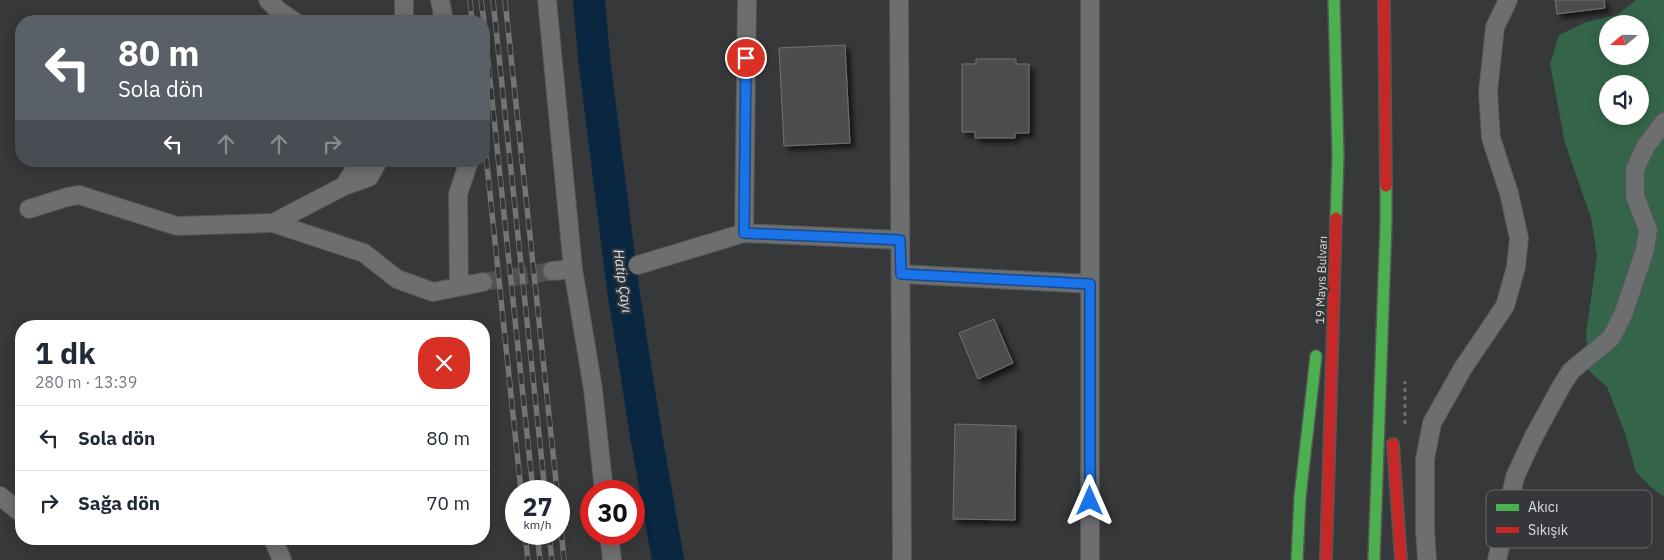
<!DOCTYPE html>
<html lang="tr">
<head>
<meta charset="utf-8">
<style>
  :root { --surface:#fff; --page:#f6f6f7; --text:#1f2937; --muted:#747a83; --line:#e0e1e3 }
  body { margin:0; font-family:"IBM Plex Sans",sans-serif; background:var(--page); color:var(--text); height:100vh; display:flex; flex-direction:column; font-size:19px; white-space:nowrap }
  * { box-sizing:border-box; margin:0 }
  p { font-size:16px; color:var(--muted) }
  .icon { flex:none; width:28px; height:28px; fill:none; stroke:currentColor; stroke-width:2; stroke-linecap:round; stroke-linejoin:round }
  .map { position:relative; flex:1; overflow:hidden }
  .panel { position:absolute; left:15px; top:320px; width:475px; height:225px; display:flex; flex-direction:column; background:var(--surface); border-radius:20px; box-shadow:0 2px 12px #0003 }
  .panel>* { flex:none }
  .hud { position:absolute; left:15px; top:15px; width:475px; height:152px; border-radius:20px; box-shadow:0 2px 12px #0003; background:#5a6068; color:#fff; overflow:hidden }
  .needle { width:32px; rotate:250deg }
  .fabs { position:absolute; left:1599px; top:15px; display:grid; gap:10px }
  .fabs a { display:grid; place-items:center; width:50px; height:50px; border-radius:50%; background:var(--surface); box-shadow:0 2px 12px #0003; font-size:25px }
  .speed { position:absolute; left:505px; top:480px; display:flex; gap:10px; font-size:25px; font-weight:700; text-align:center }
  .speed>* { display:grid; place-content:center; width:65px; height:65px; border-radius:50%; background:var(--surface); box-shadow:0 2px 12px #0003; line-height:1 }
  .speed small { font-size:12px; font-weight:400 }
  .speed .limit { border:8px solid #d22; background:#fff; color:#111 }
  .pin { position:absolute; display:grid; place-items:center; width:42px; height:42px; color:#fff; margin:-21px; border:2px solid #fff; border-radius:50%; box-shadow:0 1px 5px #0007 }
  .me { position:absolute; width:55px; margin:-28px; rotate:0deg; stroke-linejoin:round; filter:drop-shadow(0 0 4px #0008) }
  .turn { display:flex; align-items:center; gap:18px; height:105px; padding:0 20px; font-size:22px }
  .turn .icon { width:65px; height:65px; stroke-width:2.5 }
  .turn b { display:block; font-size:35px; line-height:42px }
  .lanes { display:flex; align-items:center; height:48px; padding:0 20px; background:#0003; justify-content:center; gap:25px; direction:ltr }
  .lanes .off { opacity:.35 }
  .round { display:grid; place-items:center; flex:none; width:52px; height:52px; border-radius:20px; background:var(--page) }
  .head { display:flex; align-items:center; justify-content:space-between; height:85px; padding:0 20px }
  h1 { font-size:30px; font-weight:800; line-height:38px }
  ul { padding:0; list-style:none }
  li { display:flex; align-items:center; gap:15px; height:65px; padding:0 20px; border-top:1px solid var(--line) }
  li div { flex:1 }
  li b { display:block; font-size:19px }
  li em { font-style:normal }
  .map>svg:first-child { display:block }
  .green { fill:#346549; fill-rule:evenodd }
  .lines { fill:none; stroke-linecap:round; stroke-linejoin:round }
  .river { stroke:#0a2741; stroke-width:32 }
  .building { fill:#4d4d4d; stroke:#727272; filter:url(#shadow) }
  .street-tunnel { stroke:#505152; stroke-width:18; stroke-dasharray:18 9; stroke-linecap:butt }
  .street-casing { stroke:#555556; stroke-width:20 }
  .fast-casing { stroke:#555556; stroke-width:14 }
  .jam-casing { stroke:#555556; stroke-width:14 }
  .path { stroke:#6e6e6f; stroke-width:3; stroke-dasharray:4 4; stroke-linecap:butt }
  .street { stroke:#6d6e6f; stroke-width:18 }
  .fast { stroke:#4caf50; stroke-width:11 }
  .jam { stroke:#c62828; stroke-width:11 }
  .rail-casing { stroke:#737475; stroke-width:5.5 }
  .rail { stroke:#36373a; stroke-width:4; stroke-dasharray:11; stroke-linecap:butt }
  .route-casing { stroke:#114b97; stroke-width:12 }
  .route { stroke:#1a73e8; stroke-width:9 }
  .labels { text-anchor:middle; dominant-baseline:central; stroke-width:4.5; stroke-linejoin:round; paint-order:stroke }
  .street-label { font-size:12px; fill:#dcddde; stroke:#36373a }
  .water-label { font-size:14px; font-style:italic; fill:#d3e2f3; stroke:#36373a }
  .key { fill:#36373a; stroke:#68696b; stroke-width:1 }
  .key-label { font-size:14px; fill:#dcddde }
</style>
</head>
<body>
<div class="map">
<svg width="1664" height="560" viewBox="0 0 1664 560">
  <defs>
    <filter id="shadow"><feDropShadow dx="4.5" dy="4.5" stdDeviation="2.5" flood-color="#0009"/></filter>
  </defs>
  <rect width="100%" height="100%" fill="#373839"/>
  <!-- green -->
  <path class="green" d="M1636 0H1664V497L1651 487 1636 472 1625 433 1607 387 1589 371 1586 334 1597 256 1591 218 1565 143 1550 64 1559 35 1586 22 1617 15ZM1608 24H1640V56H1608ZM1608 84H1640V116H1608Z"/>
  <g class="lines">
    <!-- river -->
    <polyline class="river" points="589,0 594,58 623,289 646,435 668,560"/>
  </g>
  <!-- building -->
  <g class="building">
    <polygon points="1555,0 1604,0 1605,8 1557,14"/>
    <polygon points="845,45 850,143 784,146 779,48"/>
    <polygon points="976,59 1016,59 1016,64 1029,64 1029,133 1015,133 1015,138 975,138 975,132 962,132 962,64 976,64"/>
    <polygon points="994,319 1013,363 978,379 959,333"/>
    <polygon points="955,424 1016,426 1015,520 953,519"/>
  </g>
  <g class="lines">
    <!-- street-tunnel -->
    <polyline class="street-tunnel" points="483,282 552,271"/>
    <defs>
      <g id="street">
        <polyline points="268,0 279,11 294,21"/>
        <polyline points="404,0 404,21"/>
        <polyline points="440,0 444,21"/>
        <polyline points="547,0 573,269 593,389 604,491"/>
        <polyline points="899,0 902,560"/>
        <polyline points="360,161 344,186 273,223 364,253 397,279 433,292 483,282"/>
        <polyline points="344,186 369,177 378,161"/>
        <polyline points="29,209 67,197 79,195 177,226 273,223"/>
        <polyline points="744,233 747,0"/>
        <polyline points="638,265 744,233 900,240"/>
        <polyline points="552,271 573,269"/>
        <polyline points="901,274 1090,284 1090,0"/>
        <polyline points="1090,284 1090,560"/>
        <polyline points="459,286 458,194 469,161"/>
        <polyline points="0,496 21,513"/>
        <polyline points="609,534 612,560"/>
        <polyline points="273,539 282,560"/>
        <polyline points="1427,560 1425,530 1425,459 1432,423 1463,368 1505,306 1516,267 1519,238 1509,193 1491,138 1488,92 1495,27 1508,0"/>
        <polyline points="1497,560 1515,477 1534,436 1562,385 1571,371 1611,338 1623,315 1645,250 1648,230 1635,196 1635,169 1646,146 1664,122"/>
      </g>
      <g id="fast">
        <polyline points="1334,0 1338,156 1336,218"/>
        <polyline points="1297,560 1300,497 1316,356"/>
        <polyline points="1374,560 1386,223 1386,186"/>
      </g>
      <g id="jam">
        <polyline points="1384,0 1386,186"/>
        <polyline points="1393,444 1401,560"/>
        <polyline points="1326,560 1336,218"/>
      </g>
    </defs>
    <!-- street casing -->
    <use href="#street" class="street-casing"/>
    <!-- fast casing -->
    <use href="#fast" class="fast-casing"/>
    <!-- jam casing -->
    <use href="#jam" class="jam-casing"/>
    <!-- path -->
    <polyline class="path" points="1405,424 1405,381"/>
    <!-- street -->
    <use href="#street" class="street"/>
    <!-- fast -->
    <use href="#fast" class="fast"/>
    <!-- jam -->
    <use href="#jam" class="jam"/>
    <defs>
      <g id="rail">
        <polyline points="470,0 472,21"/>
        <polyline points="481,0 484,21"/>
        <polyline points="493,0 545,491"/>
        <polyline points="505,0 557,491"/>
        <polyline points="484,23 533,491"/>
        <polyline points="484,136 521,491"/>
        <polyline points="559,507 564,560"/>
        <polyline points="525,534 528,560"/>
        <polyline points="537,534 540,560"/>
        <polyline points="549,534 552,560"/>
      </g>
    </defs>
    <!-- rail casing -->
    <use href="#rail" class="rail-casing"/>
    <!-- rail -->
    <use href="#rail" class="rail"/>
  </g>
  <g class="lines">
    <defs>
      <polyline id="route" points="746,58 744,233 900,240 901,274 1090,284 1090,501"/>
    </defs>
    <!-- route casing -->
    <use href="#route" class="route-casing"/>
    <!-- route -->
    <use href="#route" class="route"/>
  </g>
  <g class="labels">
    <!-- street labels -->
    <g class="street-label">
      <text transform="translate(1321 280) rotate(-88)">19 Mayıs Bulvarı</text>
    </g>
    <!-- water labels -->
    <g class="water-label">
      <text transform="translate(623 281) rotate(82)">Hatip Çayı</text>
    </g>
  </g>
  <!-- legend -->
  <rect x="1486" y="490" width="166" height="58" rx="8" class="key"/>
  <rect x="1496" y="504" width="23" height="7" fill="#4caf50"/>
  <rect x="1496" y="527" width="23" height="6" fill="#c62828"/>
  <g class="key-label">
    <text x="1528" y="512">Akıcı</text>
    <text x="1528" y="535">Sıkışık</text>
  </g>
</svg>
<div class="fabs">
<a><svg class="needle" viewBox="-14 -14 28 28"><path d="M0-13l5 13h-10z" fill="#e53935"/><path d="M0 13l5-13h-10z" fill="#747a83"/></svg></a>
<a><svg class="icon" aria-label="sound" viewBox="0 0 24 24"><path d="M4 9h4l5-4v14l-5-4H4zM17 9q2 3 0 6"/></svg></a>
</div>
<div class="speed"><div>27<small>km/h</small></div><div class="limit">30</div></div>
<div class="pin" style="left:746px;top:58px;background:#d93025"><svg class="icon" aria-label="arrive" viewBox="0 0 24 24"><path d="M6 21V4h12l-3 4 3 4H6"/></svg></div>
<svg class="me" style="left:1090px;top:501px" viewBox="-20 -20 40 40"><path d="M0-17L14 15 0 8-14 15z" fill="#1a73e8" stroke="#fff" stroke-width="4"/></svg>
<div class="hud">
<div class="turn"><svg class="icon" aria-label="left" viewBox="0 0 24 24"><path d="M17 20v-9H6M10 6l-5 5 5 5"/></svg><div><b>80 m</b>Sola dön</div></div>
<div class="lanes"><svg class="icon" aria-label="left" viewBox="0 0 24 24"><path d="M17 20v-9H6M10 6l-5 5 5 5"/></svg><svg class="icon off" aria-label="ahead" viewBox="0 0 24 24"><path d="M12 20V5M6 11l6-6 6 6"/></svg><svg class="icon off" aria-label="ahead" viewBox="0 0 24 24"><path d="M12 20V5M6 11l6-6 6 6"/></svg><svg class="icon off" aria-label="right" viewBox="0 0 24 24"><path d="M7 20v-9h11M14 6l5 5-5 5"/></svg></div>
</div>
<section class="panel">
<div class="head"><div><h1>1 dk</h1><p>280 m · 13:39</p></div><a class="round" style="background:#d93025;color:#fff"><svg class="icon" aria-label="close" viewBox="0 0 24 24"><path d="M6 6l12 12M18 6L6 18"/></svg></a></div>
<ul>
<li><svg class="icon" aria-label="left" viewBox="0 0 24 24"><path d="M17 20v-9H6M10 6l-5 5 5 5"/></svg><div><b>Sola dön</b></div><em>80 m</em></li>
<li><svg class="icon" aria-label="right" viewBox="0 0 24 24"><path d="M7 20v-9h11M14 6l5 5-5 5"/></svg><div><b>Sağa dön</b></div><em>70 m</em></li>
</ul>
</section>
</div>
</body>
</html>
